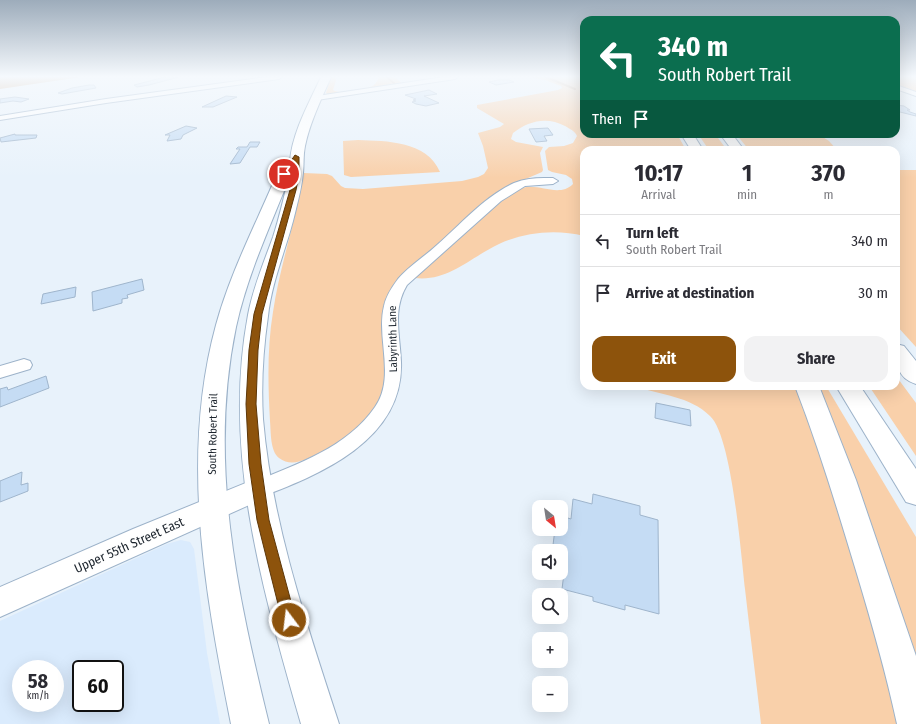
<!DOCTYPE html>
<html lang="en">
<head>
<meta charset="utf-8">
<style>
  :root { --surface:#fff; --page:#f2f2f3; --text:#2b2b33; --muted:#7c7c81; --line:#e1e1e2; --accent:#8d530c }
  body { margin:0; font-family:"Fira Sans Condensed",sans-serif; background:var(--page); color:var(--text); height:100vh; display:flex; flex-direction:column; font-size:15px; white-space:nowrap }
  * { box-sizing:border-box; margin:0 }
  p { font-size:13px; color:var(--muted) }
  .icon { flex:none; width:22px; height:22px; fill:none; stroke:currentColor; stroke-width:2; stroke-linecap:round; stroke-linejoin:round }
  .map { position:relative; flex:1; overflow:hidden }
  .side { position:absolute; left:580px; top:146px; width:320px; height:244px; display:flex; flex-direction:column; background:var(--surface); border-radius:12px; box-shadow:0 4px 16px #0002 }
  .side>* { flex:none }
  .guide { position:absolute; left:580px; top:16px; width:320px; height:122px; border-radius:12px; box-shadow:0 4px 16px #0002; background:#0b6e4f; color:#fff; overflow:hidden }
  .needle { width:26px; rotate:150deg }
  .buttons { position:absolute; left:532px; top:500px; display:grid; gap:8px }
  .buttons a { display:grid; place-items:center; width:36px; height:36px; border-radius:8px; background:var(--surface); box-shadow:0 4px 16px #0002; font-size:20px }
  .speed { position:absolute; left:12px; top:660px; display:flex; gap:8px; font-size:20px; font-weight:700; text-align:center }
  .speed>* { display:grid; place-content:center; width:52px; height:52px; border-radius:50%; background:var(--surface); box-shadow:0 4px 16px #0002; line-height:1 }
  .speed small { font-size:10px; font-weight:400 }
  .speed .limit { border:2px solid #111; border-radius:6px; background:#fff; color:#111 }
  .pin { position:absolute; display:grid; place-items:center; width:34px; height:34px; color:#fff; margin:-17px; border:2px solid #fff; border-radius:50%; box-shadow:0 1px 4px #0007 }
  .me { position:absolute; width:44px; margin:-22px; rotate:345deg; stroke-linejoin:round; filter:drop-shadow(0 0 3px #0008) }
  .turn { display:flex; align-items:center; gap:14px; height:84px; padding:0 12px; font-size:18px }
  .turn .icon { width:52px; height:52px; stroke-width:2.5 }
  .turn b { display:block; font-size:28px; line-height:34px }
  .then { display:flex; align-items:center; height:38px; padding:0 12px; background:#0003; gap:8px; font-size:15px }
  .eta { display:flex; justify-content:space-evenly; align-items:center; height:68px; text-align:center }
  .eta b { font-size:24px; font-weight:700; line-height:28px }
  .button { display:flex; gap:8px; margin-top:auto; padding:8px 12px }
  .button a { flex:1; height:46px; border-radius:12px; background:var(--accent); color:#fff; font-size:16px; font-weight:700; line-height:46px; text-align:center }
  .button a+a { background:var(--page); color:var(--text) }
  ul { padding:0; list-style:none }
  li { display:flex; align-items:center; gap:12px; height:52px; padding:0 12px; border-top:1px solid var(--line) }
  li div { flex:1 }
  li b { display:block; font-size:15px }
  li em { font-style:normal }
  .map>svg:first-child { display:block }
  .built { fill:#daebfd; fill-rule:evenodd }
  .green { fill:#f9d0aa }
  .water { fill:#cca078 }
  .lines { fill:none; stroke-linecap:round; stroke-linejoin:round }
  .stream { stroke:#cca078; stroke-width:2 }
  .building { fill:#c5dcf4; stroke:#9fb5cc }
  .minor-casing { stroke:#9cb2c9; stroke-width:2 }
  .tertiary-casing { stroke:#9cb2c9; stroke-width:2 }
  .primary-casing { stroke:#9cb2c9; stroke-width:2 }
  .motorway-casing { stroke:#9cb2c9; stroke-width:2 }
  .minor { fill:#fff; fill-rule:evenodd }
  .tertiary { fill:#fff; fill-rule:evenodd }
  .primary { fill:#fff; fill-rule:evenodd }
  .motorway { fill:#fff; fill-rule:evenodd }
  .route { fill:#8d530c; stroke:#5c3608 }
  .labels { text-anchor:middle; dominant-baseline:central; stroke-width:3.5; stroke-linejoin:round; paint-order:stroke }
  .street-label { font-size:11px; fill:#1b232c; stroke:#fefefe }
  .near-street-label { font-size:13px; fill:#1b232c; stroke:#fefefe }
</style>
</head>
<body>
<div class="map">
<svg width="916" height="724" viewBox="0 0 916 724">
  <rect width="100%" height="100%" fill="#e8f2fb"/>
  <!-- built -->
  <path class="built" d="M181 540 190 542 194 549 207 653 220 724H0V621L167 544ZM21 669H55V703H21ZM81 669H115V703H81Z"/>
  <!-- green -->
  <g class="green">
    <path d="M331 77H335L336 80 333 90C339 95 368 90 374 85 376 83 378 80 379 77H394L403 84 328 95 326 93Z"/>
    <path d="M530 77H584V134H677L686 150H584V236C556 229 525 232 499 244 471 257 448 282 415 278 434 261 453 243 472 226 486 213 502 197 520 189 537 181 558 199 573 184L572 179 566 175 552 172 548 170 545 151 549 147 564 146 573 143 577 136C575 131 570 129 565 126 547 116 528 121 513 133L511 139 516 142 543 147 540 153 543 170 542 172 514 184 391 290C373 325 395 365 379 400 368 425 343 441 319 453 307 459 292 468 279 458 270 451 271 432 270 421 268 385 267 348 273 312 280 265 296 220 304 173L327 174 332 176 341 186 345 188 363 189 462 181 478 177 484 174 488 168 483 146 478 133 500 127 504 124 477 108V105L558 90 562 88 561 86 545 80Z"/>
    <polygon points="896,77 916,77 916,93 896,86"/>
    <polygon points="698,134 715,134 727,150 709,150"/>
    <polygon points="736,134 818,134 829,141 837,150 749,150"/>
    <path d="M358 140C387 141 427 141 440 172L351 177 344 175 343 141Z"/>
    <polygon points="896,170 916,170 916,347 896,325"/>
    <polygon points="896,376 916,403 916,456 869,386 896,386"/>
    <path d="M635 386H796L811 422 867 599 899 724H761C756 679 750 634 745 589 741 555 732 436 710 416 690 396 660 395 635 386Z"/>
    <polygon points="816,386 826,386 916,537 916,669"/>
  </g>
  <!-- water -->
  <polygon class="water" points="0,77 81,77 0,89"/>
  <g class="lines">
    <!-- stream -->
    <g class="stream">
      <polyline points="387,77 396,85"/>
      <polyline points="546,77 575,89"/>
    </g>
  </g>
  <!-- building -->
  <g class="building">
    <polygon points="165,77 179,77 149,85 137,87 134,85"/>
    <polygon points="498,80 509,80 514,82 496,85 489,82"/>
    <polygon points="89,85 94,85 96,88 62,94 58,93 72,88"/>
    <polygon points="429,90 437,94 424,96 439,103 426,106 416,104 412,102 416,101 413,100 416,99 405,95"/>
    <polygon points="226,96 237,97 213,107 202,107"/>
    <polygon points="15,97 29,99 21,102 13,101 0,103 0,99"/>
    <polygon points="896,105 904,106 910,110 907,110 910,112 916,114 916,116 896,111"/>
    <polygon points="186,126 197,128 183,135 181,139 167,141 170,135 165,135"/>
    <polygon points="548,128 553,135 544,136 547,141 536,142 529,129"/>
    <polygon points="15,134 15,135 37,135 36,138 1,142 0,138"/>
    <polygon points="250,142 260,142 257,147 250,147 240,163 230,164 240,149 236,149 238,147 247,147"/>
    <polygon points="142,279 144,290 127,295 128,298 122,299 122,303 93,311 92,292"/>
    <polygon points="76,287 75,297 41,304 43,294"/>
    <polygon points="46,376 49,388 0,407 0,389 7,387 8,390"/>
    <polygon points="656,403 690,410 691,426 655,418"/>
    <polygon points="22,472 21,485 28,483 28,491 0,502 0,481"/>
    <polygon points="593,494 640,506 640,515 658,520 659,614 625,605 625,610 593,601 593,597 562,589 567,549 553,545 555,529 561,529 561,516 571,519 573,499 592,504"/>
  </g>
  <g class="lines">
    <defs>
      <g id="minor">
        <polygon points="267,77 282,77 279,79 106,103 0,120 0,116 106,99"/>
        <polygon points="444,77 458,77 455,79 317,100 313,98 317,96"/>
        <polygon points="896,85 916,92 916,96 896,89"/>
        <path d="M544 178H553L558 181 553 184 525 186 501 201 407 285C392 310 400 335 401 362 404 440 320 475 258 498L251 495 248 489 251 483C295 465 347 448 375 407 396 377 376 338 384 306 386 296 392 287 398 279 409 266 424 257 437 245 461 224 484 197 514 183 524 179 534 178 544 178Z"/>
        <polygon points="24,359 30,361 32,365 30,369 0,378 0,366"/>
      </g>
      <polygon id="tertiary" points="258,478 267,481 271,489 267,497 0,617 0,587 133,529"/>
      <path id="primary" d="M321 77H331C321 100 310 122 305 146 303 155 304 164 303 173 302 185 299 197 296 209 288 245 272 279 268 316 263 350 261 385 263 419 272 524 307 625 339 724H301C263 591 222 454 248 315 253 288 264 262 273 237 279 219 283 200 288 181 269 229 247 276 236 327 208 462 237 593 269 724H231C205 593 180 457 216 325 230 273 256 224 277 174L285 163 290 162C292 133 309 103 321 77Z"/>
      <g id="motorway">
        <polygon points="681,134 693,134 703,150 691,150"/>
        <polygon points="720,134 732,134 744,150 732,150"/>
        <path d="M896 344 904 346 916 361V384C896 378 896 362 896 344Z"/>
        <path d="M795 386H819L856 480 916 656V724H897C886 673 872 624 857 574 838 511 819 448 795 386Z"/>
        <polygon points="836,386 860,386 916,469 916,505 906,502"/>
      </g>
    </defs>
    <!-- minor casing -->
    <use href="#minor" class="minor-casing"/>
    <!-- tertiary casing -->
    <use href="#tertiary" class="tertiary-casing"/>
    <!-- primary casing -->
    <use href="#primary" class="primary-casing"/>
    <!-- motorway casing -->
    <use href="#motorway" class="motorway-casing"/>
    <!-- minor -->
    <use href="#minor" class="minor"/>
    <!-- tertiary -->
    <use href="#tertiary" class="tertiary"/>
    <!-- primary -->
    <use href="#primary" class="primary"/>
    <!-- motorway -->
    <use href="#motorway" class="motorway"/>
  </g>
  <!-- sky -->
  <linearGradient id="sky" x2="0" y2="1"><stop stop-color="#9dacbb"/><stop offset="0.43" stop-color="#f5f9fd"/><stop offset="1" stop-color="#f5f9fd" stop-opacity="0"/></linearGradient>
  <rect width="916" height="178" fill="url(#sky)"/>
  <!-- route -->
  <polygon class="route" points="295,155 299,157 299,174 296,190 262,314 258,350 256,404 261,464 269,520 296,620 294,625 289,627 284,625 282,620 257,520 249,464 246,404 249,350 254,314 290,190 294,164 286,175 282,174"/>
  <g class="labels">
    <!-- street labels -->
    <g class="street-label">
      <text transform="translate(393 339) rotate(-91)">Labyrinth Lane</text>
      <text transform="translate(213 434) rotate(-89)">South Robert Trail</text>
    </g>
    <!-- near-street labels -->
    <g class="near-street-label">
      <text transform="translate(129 545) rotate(-24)">Upper 55th Street East</text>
    </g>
  </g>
</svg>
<div class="buttons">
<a><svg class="needle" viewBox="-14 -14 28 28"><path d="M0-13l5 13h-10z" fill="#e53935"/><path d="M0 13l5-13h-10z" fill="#7c7c81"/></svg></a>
<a><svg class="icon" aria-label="sound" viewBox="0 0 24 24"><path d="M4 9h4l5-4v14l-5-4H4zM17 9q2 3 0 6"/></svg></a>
<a><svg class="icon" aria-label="search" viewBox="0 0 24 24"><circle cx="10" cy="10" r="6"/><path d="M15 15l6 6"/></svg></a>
<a>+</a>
<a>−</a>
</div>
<div class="speed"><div>58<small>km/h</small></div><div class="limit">60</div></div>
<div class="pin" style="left:284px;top:174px;background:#d93025"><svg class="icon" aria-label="arrive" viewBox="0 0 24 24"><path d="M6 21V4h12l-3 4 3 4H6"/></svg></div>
<svg class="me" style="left:289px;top:620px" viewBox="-20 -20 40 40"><circle r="17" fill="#8d530c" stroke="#fff" stroke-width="3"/><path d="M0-11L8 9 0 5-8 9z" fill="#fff"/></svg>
<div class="guide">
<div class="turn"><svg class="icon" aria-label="left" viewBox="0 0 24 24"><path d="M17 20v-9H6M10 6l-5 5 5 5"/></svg><div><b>340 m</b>South Robert Trail</div></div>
<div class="then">Then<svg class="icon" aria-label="arrive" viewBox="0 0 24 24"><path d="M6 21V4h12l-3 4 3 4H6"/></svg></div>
</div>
<section class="side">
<div class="eta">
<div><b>10:17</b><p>Arrival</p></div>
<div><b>1</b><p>min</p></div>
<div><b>370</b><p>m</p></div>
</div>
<ul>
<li><svg class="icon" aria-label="left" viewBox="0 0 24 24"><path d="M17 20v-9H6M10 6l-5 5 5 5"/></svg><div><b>Turn left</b><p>South Robert Trail</p></div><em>340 m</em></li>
<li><svg class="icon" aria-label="arrive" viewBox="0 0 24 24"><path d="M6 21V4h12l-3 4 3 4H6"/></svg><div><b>Arrive at destination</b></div><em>30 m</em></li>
</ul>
<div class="button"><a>Exit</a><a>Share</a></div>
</section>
</div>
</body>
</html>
